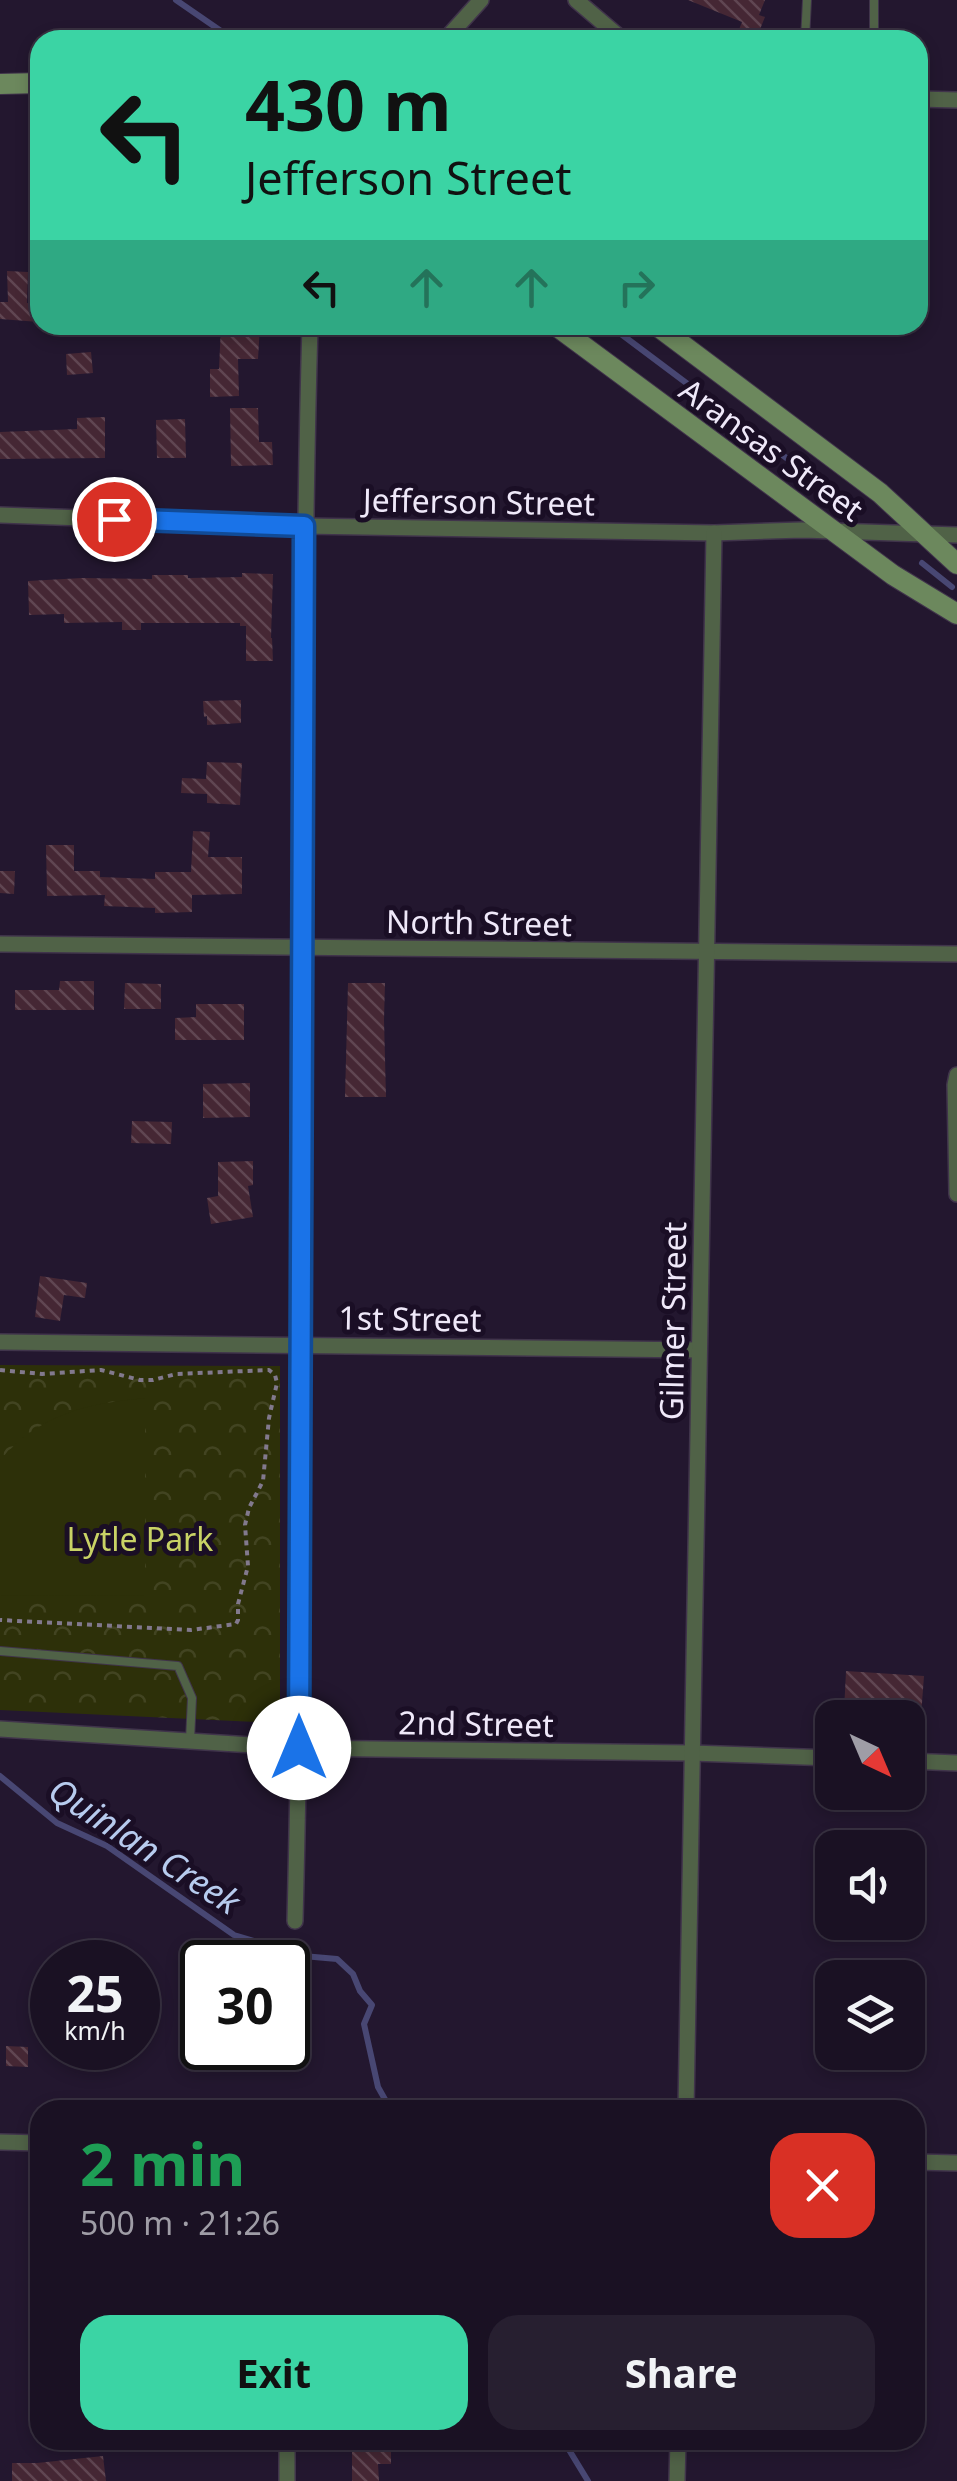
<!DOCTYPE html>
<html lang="en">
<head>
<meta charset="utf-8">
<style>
  :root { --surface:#1a1123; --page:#271f30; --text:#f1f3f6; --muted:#9f9da6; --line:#383141; --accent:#3bd4a4 }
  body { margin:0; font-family:"Noto Sans",sans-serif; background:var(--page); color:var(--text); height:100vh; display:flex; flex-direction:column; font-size:38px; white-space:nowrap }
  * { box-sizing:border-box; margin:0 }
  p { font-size:32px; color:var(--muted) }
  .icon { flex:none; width:55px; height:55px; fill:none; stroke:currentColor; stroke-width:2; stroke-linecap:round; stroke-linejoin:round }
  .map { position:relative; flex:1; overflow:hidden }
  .details { position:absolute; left:30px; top:2100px; width:895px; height:350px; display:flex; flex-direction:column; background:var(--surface); border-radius:30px; box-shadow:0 5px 15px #0003,0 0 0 2px var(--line) }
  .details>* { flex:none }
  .hud { position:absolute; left:30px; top:30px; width:898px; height:305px; border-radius:30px; box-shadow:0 5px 15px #0003,0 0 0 2px var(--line); background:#3bd4a4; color:#111; overflow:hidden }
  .needle { width:65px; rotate:136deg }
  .buttons { position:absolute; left:815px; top:1700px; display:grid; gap:20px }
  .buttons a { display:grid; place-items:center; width:110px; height:110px; border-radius:20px; background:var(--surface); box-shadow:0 5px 15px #0003,0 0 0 2px var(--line); font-size:50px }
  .speed { position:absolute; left:30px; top:1940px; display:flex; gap:20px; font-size:50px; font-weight:700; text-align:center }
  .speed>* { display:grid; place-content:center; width:130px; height:130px; border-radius:50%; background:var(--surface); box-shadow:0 5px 15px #0003,0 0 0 2px var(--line); line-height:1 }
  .speed small { font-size:25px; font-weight:400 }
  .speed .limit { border:5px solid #111; border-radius:15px; background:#fff; color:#111 }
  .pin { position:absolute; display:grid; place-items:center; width:85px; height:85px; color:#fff; margin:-42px; border:5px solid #fff; border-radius:50%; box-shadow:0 2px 10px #0007 }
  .me { position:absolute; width:110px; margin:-55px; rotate:0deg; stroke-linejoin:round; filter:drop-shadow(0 0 8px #0008) }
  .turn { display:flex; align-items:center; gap:35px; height:210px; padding:0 50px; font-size:45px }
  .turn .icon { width:130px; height:130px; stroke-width:2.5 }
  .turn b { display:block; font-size:70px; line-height:85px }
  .lanes { display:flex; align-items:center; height:95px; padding:0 50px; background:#0003; justify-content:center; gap:50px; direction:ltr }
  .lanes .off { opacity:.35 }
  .round { display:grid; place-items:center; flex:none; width:105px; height:105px; border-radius:30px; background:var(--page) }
  .overview { display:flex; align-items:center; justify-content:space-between; height:170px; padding:0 50px }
  h1 { font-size:60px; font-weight:700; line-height:75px; color:#1e9e55 }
  .primary-button { display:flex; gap:20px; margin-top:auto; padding:20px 50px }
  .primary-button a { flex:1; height:115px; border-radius:30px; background:var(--accent); color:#111; font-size:40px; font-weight:700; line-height:115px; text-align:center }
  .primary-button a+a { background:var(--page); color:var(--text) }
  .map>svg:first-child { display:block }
  .forest { fill:url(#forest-crowns) }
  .garden { fill:#2d3009 }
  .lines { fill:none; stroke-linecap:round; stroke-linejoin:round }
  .stream { stroke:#484773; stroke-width:6 }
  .building { fill:url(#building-back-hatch) }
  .lane-casing { stroke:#40344b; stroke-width:10 }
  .street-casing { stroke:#40344b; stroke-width:18 }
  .secondary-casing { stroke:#40344b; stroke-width:22 }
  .path { stroke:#82798d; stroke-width:4; stroke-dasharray:5 5; stroke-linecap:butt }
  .lane { stroke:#506247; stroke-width:8 }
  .street { stroke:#506247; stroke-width:15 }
  .secondary { stroke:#6c885d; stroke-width:20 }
  .route-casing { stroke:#114b97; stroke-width:25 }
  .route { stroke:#1a73e8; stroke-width:18 }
  .labels { text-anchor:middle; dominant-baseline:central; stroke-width:10; stroke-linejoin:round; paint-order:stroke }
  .street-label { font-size:32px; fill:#efe8f9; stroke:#1a0e25 }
  .park-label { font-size:32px; fill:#c9d365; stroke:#1a0e25 }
  .water-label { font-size:35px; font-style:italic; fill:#b7cbee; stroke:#1a0e25 }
</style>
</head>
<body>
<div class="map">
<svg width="957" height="2481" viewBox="0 0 957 2481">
  <defs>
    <pattern id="forest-crowns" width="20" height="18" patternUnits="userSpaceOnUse" patternTransform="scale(2.5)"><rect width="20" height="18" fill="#2d3009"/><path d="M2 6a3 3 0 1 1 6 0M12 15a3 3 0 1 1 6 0" fill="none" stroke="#424421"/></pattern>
    <pattern id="building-back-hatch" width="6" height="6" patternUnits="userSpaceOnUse" patternTransform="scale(2.5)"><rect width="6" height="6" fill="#452734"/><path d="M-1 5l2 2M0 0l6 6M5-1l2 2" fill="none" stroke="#604652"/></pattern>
  </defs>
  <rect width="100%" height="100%" fill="#23172f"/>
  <!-- forest -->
  <polygon class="forest" points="0,1365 280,1366 280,1723 0,1710"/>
  <!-- garden -->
  <path class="garden" d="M145 1398V1595L0 1596V1460C42 1413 86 1404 145 1398Z"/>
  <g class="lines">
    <!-- stream -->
    <g class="stream">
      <polyline points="176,0 234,40"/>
      <polyline points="609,325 841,499"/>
      <polyline points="922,563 952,587"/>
      <polyline points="0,1776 57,1823 107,1846 234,1935 303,1956 337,1959 353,1974 360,1991 372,2005 364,2024 378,2087 391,2110"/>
      <polyline points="563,2440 588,2481"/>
    </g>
  </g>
  <!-- building -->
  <g class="building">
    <polygon points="688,0 765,0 759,15 765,17 756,39 738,32 742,22"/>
    <polygon points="7,271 28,272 27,303 40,304 39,322 0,319 0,302 8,302"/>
    <polygon points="221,325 260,325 258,359 238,359 239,396 210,397 210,369 219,369"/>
    <polygon points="91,352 93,373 67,375 66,354"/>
    <polygon points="230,408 258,408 259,442 272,442 273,465 231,466"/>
    <polygon points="105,417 105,458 0,459 0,432 77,429 77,418"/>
    <polygon points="185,419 186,458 157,458 156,420"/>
    <polygon points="242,573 273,574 271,638 272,638 273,661 246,661 246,626 240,626 240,623 141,623 141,630 122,630 122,622 64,623 64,614 29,615 28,581 82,578 152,579 152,575 188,575 188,578 242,577"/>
    <polygon points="241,700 241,723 207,725 207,716 204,717 203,701"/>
    <polygon points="207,762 242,763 240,805 207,803 207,794 181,793 182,778 206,779"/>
    <polygon points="193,831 210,832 208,857 242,857 242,894 192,895 192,912 155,913 155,908 104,906 105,895 47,896 46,845 74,845 74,871 100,871 100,877 155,879 155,872 191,872"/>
    <polygon points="0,871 15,871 14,894 0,893"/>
    <polygon points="60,981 94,981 94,1010 15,1010 15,990 59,990"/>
    <polygon points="125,983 161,984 161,1009 124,1009"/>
    <polygon points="348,983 385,983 384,1020 386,1097 345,1097"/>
    <polygon points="196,1004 244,1004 244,1040 175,1040 175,1018 196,1017"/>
    <polygon points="250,1083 250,1117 203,1118 203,1084"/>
    <polygon points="132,1121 172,1122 171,1144 131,1143"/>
    <polygon points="253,1161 253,1185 248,1186 253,1217 211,1224 207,1198 218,1196 218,1162"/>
    <polygon points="40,1276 87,1283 85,1298 64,1295 60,1321 35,1317"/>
    <polygon points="846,1671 924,1676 921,1716 844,1712"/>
    <polygon points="6,2046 28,2047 28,2067 6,2066"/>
    <polygon points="352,2440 391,2440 391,2464 378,2464 379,2481 352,2481"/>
    <polygon points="103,2456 106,2481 12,2481 12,2463 37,2463"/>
  </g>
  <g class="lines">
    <defs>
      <g id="lane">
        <polyline points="805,40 807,0"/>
        <polyline points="874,40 874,0"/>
        <polyline points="0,1651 178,1666 192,1698 190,1740"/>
      </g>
      <g id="street">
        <polyline points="576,0 623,40"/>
        <polyline points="445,40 481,0"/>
        <polyline points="918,99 957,100"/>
        <polyline points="0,515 304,526 714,533 802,530 957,535"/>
        <polyline points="0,944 957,954"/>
        <polyline points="957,1075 955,1085 957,1194"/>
        <polyline points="0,1342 699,1350"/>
        <polyline points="0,1729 299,1748 692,1753 832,1758"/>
        <polyline points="908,1761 957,1763"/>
        <path d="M295 1921C303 1595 304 1269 304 943 304 737 304 531 310 325"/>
        <polyline points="686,2110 714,533"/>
        <polyline points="0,2142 40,2143"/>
        <polyline points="915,2162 957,2163"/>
        <polyline points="287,2440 287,2481"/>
        <polyline points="677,2481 678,2440"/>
      </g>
      <g id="secondary">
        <polyline points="0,84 40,83"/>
        <polyline points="555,325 893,575 957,614"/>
        <polyline points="656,325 880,493 957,564"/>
      </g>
    </defs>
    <!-- lane casing -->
    <use href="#lane" class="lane-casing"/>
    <!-- street casing -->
    <use href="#street" class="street-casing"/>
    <!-- secondary casing -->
    <use href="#secondary" class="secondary-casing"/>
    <!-- path -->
    <polyline class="path" points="0,1370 42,1374 101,1370 140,1380 153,1380 176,1374 269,1370 275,1375 277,1383 269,1418 263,1481 249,1508 245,1525 248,1566 238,1604 238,1620 236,1624 191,1630 0,1620"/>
    <!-- lane -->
    <use href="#lane" class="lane"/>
    <!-- street -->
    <use href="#street" class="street"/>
    <!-- secondary -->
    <use href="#secondary" class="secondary"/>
  </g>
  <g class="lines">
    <defs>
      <polyline id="route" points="114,519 304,526 299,1748"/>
    </defs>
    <!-- route casing -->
    <use href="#route" class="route-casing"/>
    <!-- route -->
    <use href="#route" class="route"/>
  </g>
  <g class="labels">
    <!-- street labels -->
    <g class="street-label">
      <text transform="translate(772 449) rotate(36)">Aransas Street</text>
      <text transform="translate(479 501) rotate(1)">Jefferson Street</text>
      <text transform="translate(479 922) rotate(1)">North Street</text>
      <text transform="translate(410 1318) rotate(1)">1st Street</text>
      <text transform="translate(672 1321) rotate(-89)">Gilmer Street</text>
      <text transform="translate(476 1723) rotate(1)">2nd Street</text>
    </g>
    <!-- park labels -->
    <g class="park-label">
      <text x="140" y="1538">Lytle Park</text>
    </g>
    <!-- water labels -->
    <g class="water-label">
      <text transform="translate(145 1845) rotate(33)">Quinlan Creek</text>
    </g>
  </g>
</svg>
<div class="buttons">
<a><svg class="needle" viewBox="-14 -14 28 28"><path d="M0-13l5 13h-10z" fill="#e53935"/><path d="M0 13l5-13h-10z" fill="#9f9da6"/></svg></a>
<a><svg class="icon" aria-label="sound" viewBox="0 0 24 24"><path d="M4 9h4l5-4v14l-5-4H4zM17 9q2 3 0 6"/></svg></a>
<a><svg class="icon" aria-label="layers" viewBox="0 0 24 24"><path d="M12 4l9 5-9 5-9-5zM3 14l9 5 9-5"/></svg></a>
</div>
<div class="speed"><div>25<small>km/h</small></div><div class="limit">30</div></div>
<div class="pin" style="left:114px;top:519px;background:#d93025"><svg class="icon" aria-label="arrive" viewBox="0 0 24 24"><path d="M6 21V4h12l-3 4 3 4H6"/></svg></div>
<svg class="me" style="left:299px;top:1748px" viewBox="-20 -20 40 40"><circle r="19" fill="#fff"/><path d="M0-13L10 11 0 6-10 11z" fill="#1a73e8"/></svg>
<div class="hud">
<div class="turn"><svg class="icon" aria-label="left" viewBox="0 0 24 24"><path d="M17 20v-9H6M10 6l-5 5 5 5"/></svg><div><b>430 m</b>Jefferson Street</div></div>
<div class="lanes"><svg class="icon" aria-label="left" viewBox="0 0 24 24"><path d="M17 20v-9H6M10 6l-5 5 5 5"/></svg><svg class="icon off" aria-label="ahead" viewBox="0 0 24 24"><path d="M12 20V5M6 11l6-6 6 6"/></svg><svg class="icon off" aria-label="ahead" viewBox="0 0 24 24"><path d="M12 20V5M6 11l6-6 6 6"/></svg><svg class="icon off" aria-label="right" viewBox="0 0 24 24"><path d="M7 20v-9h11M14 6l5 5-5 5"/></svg></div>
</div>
<section class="details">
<div class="overview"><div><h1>2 min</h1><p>500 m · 21:26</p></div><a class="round" style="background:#d93025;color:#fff"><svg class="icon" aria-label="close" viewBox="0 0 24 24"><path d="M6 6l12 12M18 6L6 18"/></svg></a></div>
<div class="primary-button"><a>Exit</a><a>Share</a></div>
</section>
</div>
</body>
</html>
